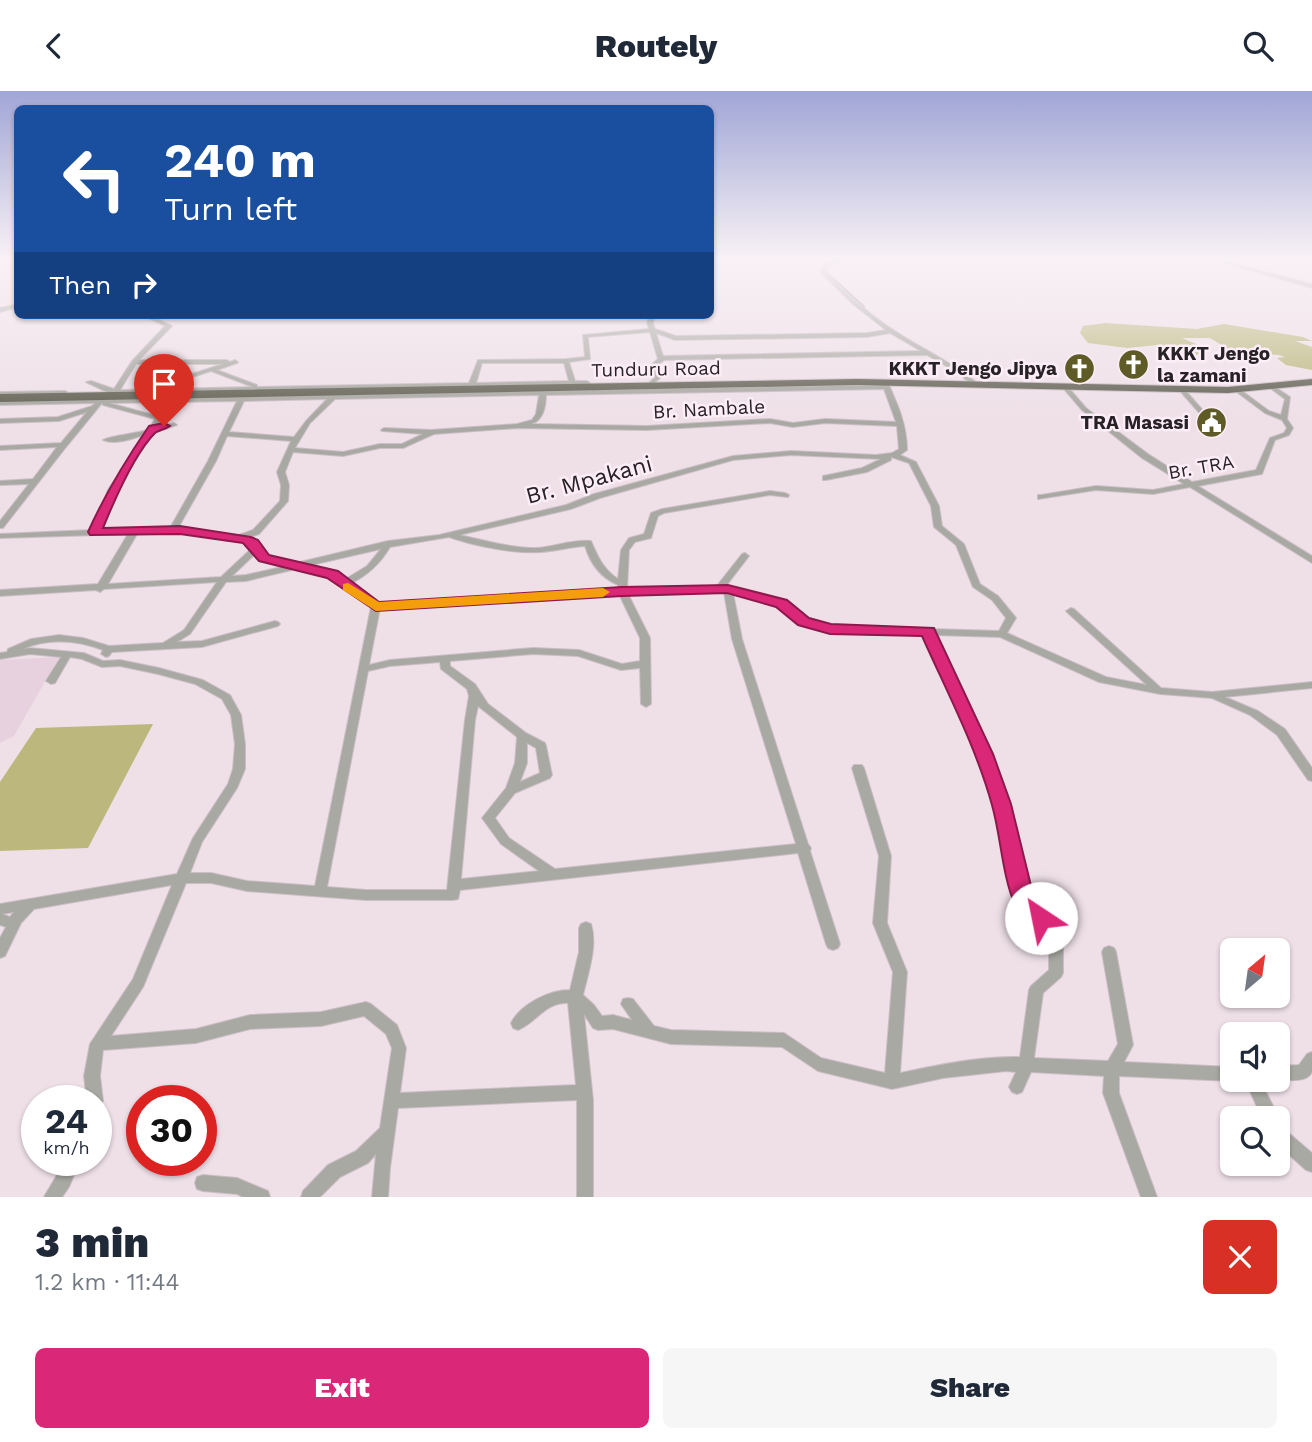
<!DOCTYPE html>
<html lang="en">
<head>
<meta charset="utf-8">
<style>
  :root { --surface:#fff; --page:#f6f6f7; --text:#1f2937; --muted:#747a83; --accent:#db2777 }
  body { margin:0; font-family:"Work Sans",sans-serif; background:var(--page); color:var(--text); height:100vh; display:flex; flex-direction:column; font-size:26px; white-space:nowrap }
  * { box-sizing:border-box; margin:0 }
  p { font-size:23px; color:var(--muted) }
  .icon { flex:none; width:38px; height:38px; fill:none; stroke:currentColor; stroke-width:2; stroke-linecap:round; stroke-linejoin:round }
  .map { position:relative; height:1106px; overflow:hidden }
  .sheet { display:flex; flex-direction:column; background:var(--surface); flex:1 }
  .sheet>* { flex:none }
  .guide { position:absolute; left:14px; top:14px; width:700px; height:214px; border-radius:10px; box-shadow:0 2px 5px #0004; background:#1a4fa0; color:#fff; overflow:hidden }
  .needle { width:46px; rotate:29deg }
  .controls { position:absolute; left:1220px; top:847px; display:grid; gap:14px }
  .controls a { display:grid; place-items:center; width:70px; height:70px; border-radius:10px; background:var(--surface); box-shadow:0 2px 5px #0004; font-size:35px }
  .speed { position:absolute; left:21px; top:994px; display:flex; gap:14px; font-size:35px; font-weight:700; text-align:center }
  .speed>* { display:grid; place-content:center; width:91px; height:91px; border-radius:50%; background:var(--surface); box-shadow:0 2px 5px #0004; line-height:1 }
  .speed small { font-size:18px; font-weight:400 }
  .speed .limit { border:10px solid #d22; background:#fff; color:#111 }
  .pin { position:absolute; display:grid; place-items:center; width:60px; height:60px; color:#fff; margin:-72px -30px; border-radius:50% 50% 50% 0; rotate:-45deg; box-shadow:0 0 7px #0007 }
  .pin .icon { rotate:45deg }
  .me { position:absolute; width:77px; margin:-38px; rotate:326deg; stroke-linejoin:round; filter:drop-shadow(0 0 5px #0008) }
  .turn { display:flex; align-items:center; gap:24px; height:147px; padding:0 35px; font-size:32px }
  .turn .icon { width:91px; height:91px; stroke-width:2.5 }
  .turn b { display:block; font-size:49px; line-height:60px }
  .then { display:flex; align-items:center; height:66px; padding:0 35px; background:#0003; gap:14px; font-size:26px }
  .round { display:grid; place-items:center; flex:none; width:74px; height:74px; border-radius:10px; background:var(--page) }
  .summary { display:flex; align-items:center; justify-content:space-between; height:119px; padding:0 35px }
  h1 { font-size:42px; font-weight:800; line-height:52px }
  .action { display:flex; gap:14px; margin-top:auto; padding:14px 35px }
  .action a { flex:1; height:80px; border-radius:10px; background:var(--accent); color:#fff; font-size:28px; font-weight:800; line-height:80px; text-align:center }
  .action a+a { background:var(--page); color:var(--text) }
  header { display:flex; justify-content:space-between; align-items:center; height:91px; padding:0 35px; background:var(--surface); font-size:32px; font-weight:800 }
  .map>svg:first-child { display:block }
  .built { fill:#e8d1de }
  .green { fill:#bcb87d }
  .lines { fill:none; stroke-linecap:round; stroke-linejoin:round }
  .stream { stroke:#a1708d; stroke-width:2 }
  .street-casing { stroke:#cbbec5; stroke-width:2 }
  .highway-casing { stroke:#cbbec5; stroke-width:2 }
  .street { fill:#a9a9a3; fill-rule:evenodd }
  .highway { fill:#666558; fill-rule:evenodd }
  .route { fill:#db2777; stroke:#8e194d; stroke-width:2 }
  .slow { fill:#f59e0b }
  .labels { text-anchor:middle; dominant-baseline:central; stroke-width:5; stroke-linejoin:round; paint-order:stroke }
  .far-poi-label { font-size:19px; font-weight:bold; fill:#272225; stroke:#fdedf6; text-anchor:end }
  .far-street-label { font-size:19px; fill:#272225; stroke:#fdedf6 }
  .street-label { font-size:23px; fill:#272225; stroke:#fdedf6 }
</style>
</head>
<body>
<header><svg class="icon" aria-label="back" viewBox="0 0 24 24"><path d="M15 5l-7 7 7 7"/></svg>Routely<svg class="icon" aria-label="search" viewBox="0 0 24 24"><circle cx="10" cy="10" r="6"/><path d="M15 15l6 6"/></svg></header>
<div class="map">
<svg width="1312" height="1106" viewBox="0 0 1312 1106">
  <rect width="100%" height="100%" fill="#efe0e8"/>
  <!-- built -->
  <polygon class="built" points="59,566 14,645 0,652 0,569"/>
  <!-- green -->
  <g class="green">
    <polygon points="1105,232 1197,238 1224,233 1303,246 1312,250 1295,250 1312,256 1312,279 1286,274 1277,267 1285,266 1279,264 1231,260 1210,247 1182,247 1210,259 1187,267 1157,254 1127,257 1088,252 1080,242 1083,235"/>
    <polygon points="153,633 88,757 0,760 0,691 36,637"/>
  </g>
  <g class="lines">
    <!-- stream -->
    <polyline class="stream" points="830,175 826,178 827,182 864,216"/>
    <defs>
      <g id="street">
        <rect x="15" y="167" width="3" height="1"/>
        <path d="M840 167H846L826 177 825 181C846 202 869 224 895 240 922 258 952 271 977 292V294H973L953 279 927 264 664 269 657 275 661 286 649 297 646 295 655 286 651 274 658 268 650 241 588 246 590 268 569 271 575 290H587L590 292 587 294H576L577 297 574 299 572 298 570 294 475 296 471 299 468 296 117 303 108 308 538 300V298L541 296 543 297 545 300 883 294 882 292 885 290 888 292C898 314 907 335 907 359L900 364 916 371 939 415 942 435 964 453 980 493 998 505 1016 527 1007 542 1106 586 1147 594 1068 522 1066 520 1071 517 1074 518 1161 597 1212 601 1312 591V597L1225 606 1258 620 1285 638 1312 677V690L1308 689 1277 644 1250 624 1212 607 1160 603 1099 591 1000 546 934 544 990 662 1008 714 1031 809 1061 838 1063 842V882L1061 886 1043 902 1034 967 1108 970 1118 953 1102 861 1104 857 1109 855 1114 857 1116 861 1133 954 1124 971 1232 976V989H1236L1232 990 1119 985V1002L1157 1106H1141L1103 1002 1104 985 1031 981 1022 1001 1017 1003 1012 1001 1009 996 1016 981 1006 980 943 987 892 998 818 980 782 956 671 953 613 938 598 939 593 937 584 923 593 1009V1106H577V1009L398 1017 390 1077 388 1106H372L376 1063 368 1072 340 1086 320 1106H301L303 1100 328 1074 356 1060 380 1037 392 957 386 943 364 925 321 935 250 938 196 952 103 959 100 985 103 1010 100 1015 96 1017V1010H87L84 985 90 953 133 888 172 794 34 818 21 832 5 865 0 867V847L6 836 0 834V813L177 783 193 747 228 693 233 678 235 653 231 624 222 608 195 593 158 583 120 575 102 576 82 568 70 566 55 592 51 593 46 590 61 566 30 563 0 568V562L7 561 8 558 31 548 59 544 83 547 109 555 163 552 184 539 217 491 104 498 100 501 96 499 0 505V499L98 493 128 443 0 447V443L92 439 108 399 144 344C131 348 116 354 103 349 114 344 134 343 148 339L155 328 103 314 102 312 66 356 3 437H0V430L29 393 0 394V390L33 388 57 356 0 359V355L61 352 87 321 59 330 0 332V328L58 326 92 315 95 312 0 314V310L98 308 109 302 86 291 91 290 114 298 132 270 165 235 142 224H149L172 235 139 269H227L230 271 235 269 238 271 237 272 217 279 257 294V296L469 292 478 269 566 268 585 266 583 244 649 238 647 232 649 224H655L653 232 655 238 676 245 867 242 886 239 854 214 820 181 822 175ZM656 242 675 249 867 246 890 242 921 260 663 265ZM482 272H564L569 290 476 292ZM136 273H223L157 294V296L159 297 211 280 253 296 120 299ZM884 298 896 331 825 328 793 332 770 328 647 335 531 333C543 330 546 315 546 304ZM539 304 536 323 532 329 517 333 431 339 384 337 381 339 382 340 423 343 402 353H380L343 361 295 357 310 332 335 308ZM327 308 306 330 294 346 229 341 244 310ZM237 310 208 370 170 437 100 439 116 399 153 342 177 334 174 332 156 337 162 327 161 326 109 312ZM770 332 793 336 825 332 897 335 899 358 892 362 876 364 791 360 733 365 594 403 566 414 439 444 388 450 296 472 267 465 256 450 247 447 259 443 288 410 289 394 285 381 293 361 343 365 380 357H403L434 343 518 337 647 339ZM227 345 291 350 277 381 281 394 280 410 253 439 236 445 178 437 216 370ZM791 364 881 368 862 377 823 385V389H826L867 381 891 369V366L909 372 931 415 934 436 956 454 973 496 992 509 1006 527 999 540 831 535 806 528 784 510 726 495 749 465 745 462 742 463 716 496 627 497 629 459 635 451 651 447 658 425 664 422 770 404 788 406 789 404 785 402 770 400 662 418 651 422 644 443 629 447 621 459 618 488C603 478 598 466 591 450 573 448 554 456 536 457 509 457 484 449 459 444L571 418 600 407 733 369ZM180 441 244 451 250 454 252 457 221 486 108 493 137 443ZM449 446C475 455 513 463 541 461 556 460 570 456 585 455 590 472 601 487 618 494V498L378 512 350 493C368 484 380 473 390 456ZM381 458 367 475 344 489 335 482 307 475ZM256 462 261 469 286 475 246 484 232 485ZM296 478 329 486 371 516 315 795 247 790 211 782H190L202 751 237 697 245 678V653L241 624 230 604 203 589 159 577 120 569 103 570 84 562 30 557 23 558C49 547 76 549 103 559L101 563 106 566 109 565 112 561 202 556 278 535 280 533 278 531 275 530 202 550 177 551 190 543 226 491 246 490ZM724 501 732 548 796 753 555 778 509 747 495 727 515 702 550 687 552 684 546 655 545 652 526 642 488 613 475 593 450 575V570L533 563 578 565 621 579 640 577 641 613 646 616 651 613 650 547 628 503ZM733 502 778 514 800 532 830 541 924 544 978 662 996 714 1019 812 1020 816 1049 844V879L1031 895 1029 899 1020 966C980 965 939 974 900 982L907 881 887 832 891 765 864 677 862 674H854L852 677 879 765 873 832 893 881 885 982 821 967 784 942 671 939 654 935 633 908 628 907 623 908 621 913 632 929 613 924 602 925 594 914 583 904C588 882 598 855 591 833L586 831 581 833 579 837V861L570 899C549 899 521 913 511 932L513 937 518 939C537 931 545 911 568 912L576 994 400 1002 406 957 397 934 371 913 366 911 321 921 250 924 196 938 111 945 143 896 186 792H211L247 800 366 809H453L458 808 460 799 798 762 826 853 828 857 833 859 838 857 840 853 810 760 811 757 808 753 742 548ZM619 503 640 547V570L622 573 579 559 533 557 390 569 369 574 380 517ZM440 571 441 578 467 598 469 605 465 629 447 799H366L327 796 368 580 390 575ZM478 615 517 646 515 672 506 697 482 727 501 753 539 780 461 788 475 629ZM527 652 536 657 540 682 520 691 527 672ZM14 821 10 826 2 823Z"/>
        <polygon points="1206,167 1213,167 1312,193 1312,197"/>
        <polygon points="1297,167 1312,169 1312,171 1297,168"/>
        <polygon points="18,213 18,216 0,221 0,217"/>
        <polygon points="1063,295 1067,295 1086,317 1148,363 1192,391 1256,379 1270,347 1284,342 1287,337 1282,329 1265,322 1234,299 1234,297 1238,297 1269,320 1281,324 1285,308 1270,297 1275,296 1290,306 1287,328 1293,337 1289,344 1275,349 1262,383 1198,395 1312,465 1312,472 1190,396 1153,403 1096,399 1038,408 1038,404 1041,404 1096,395 1153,399 1184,393 1142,367 1082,319 1063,297"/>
        <polygon points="1180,298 1184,298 1207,324 1207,326 1203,326 1180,300"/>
        <polygon points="65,300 67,301 67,303 0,305 0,301"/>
        <path d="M1312 961C1312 966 1312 975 1312 980 1309 992 1288 989 1278 989H1277L1278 975 1299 974 1307 963Z"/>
        <polygon points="1245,989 1260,989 1276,1021 1278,1027 1278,1028 1262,1027"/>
        <polygon points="1278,1036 1284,1038 1312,1062 1312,1081 1306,1079 1278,1054"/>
        <polygon points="64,1069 80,1069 69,1096 62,1106 44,1106 57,1084"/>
        <polygon points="203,1084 237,1087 268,1100 270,1106 243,1106 237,1103 203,1100 197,1098 195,1092 197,1086"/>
      </g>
      <polygon id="highway" points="858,288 1228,296 1312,288 1312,294 1228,302 858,294 0,311 0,303"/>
    </defs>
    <!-- street casing -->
    <use href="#street" class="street-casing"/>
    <!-- highway casing -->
    <use href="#highway" class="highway-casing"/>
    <!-- street -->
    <use href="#street" class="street"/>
    <!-- highway -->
    <use href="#highway" class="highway"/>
  </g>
  <!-- sky -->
  <linearGradient id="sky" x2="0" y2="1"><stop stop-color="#a0a6d6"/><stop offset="0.52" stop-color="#f8f1f5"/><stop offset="1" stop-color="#f8f1f5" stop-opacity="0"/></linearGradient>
  <rect width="1312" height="322" fill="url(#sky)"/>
  <!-- route -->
  <path class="route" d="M164 332 170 335C166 338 159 339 155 342 134 363 114 410 103 437L180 435 251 446 258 449 269 464 338 480 379 511 622 496 728 494 787 509 809 527 831 533 934 537 993 663 1011 713 1034 807 1051 827 1048 833C1035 838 1021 826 1015 814 1002 784 1001 746 992 714 976 656 947 601 922 545L830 543 798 534 776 516 727 502 622 505 376 520 327 487 259 470 243 452 180 443 90 444 88 441C105 403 125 370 149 335Z"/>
  <!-- slow -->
  <polygon class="slow" points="348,492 379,511 603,497 610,501 603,506 376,520 343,499 343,493"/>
  <!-- icons -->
  <defs>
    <symbol id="church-disc" viewBox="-11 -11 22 22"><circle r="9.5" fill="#5f5b27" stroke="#fdedf6"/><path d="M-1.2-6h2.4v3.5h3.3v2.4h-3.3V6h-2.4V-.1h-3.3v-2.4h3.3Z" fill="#fff"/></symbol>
    <symbol id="civic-disc" viewBox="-11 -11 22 22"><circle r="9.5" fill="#5f5b27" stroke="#fdedf6"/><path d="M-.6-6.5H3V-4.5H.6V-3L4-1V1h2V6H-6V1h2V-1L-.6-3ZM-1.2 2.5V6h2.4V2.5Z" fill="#fff"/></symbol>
  </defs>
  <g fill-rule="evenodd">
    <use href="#church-disc" x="1116" y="256" width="35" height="35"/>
    <use href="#church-disc" x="1062" y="260" width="35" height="35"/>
    <use href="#civic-disc" x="1194" y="314" width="35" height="35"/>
  </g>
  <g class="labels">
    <!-- far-poi labels -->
    <g class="far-poi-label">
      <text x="1157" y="262" text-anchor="start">KKKT Jengo<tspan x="1157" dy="22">la zamani</tspan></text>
      <text x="1057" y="277">KKKT Jengo Jipya</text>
      <text x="1189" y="331">TRA Masasi</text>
    </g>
    <!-- far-street labels -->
    <g class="far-street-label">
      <text transform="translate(656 278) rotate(-1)">Tunduru Road</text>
      <text transform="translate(709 318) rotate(-3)">Br. Nambale</text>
      <text transform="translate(1201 376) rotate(-10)">Br. TRA</text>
    </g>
    <!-- street labels -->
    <g class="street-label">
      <text transform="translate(589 389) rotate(-15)">Br. Mpakani</text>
    </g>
  </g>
</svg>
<div class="controls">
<a><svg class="needle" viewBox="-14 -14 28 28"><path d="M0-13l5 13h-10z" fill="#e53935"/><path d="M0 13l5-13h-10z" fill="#747a83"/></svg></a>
<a><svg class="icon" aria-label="sound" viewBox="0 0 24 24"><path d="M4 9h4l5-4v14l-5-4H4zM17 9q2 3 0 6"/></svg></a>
<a><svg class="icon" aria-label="search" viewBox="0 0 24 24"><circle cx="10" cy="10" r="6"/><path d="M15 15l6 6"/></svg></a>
</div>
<div class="speed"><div>24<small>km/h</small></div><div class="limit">30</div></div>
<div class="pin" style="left:164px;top:335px;background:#d93025"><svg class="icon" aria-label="arrive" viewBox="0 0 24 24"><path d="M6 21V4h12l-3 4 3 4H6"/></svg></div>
<svg class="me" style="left:1041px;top:827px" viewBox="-20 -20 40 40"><circle r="19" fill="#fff"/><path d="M0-13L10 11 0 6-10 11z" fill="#db2777"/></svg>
<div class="guide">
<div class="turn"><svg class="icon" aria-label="left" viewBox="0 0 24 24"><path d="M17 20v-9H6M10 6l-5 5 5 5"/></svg><div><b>240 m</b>Turn left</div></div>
<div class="then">Then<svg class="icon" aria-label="right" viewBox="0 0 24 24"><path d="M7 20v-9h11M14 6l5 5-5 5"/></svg></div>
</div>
</div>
<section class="sheet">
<div class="summary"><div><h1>3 min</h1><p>1.2 km · 11:44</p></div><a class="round" style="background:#d93025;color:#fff"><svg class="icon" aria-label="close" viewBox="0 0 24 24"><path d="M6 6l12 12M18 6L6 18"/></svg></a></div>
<div class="action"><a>Exit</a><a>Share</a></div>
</section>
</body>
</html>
